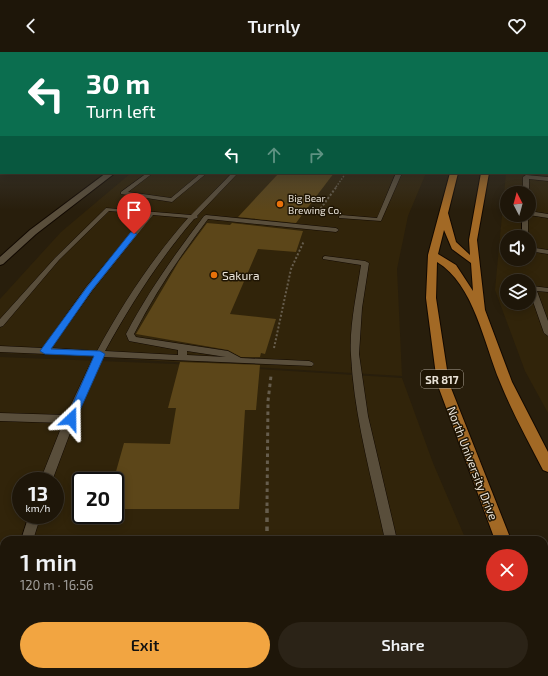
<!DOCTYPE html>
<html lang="en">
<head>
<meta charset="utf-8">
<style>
  :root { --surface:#1e1609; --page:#2b2317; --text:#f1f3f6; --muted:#a19f9c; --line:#3c352a; --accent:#f2a541 }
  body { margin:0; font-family:"Exo 2",sans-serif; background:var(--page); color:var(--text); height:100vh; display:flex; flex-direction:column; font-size:15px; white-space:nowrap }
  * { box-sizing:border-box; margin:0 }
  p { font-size:13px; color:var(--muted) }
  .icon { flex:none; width:22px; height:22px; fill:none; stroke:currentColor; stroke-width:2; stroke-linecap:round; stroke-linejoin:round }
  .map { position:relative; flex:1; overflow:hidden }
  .details { position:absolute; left:0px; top:484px; width:548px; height:140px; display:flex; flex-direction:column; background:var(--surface); border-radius:12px 12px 0 0; box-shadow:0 2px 10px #0003,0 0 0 1px var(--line) }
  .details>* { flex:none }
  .banner { position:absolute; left:0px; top:0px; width:548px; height:122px; box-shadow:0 2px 10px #0003,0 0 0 1px var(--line); background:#0b6e4f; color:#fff; overflow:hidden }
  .needle { width:26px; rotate:354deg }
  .controls { position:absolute; left:500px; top:134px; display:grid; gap:8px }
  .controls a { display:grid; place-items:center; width:36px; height:36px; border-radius:50%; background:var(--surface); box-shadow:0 2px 10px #0003,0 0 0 1px var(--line); font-size:20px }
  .speed { position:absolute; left:12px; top:420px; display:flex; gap:8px; font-size:20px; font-weight:700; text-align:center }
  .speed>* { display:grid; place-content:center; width:52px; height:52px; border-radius:50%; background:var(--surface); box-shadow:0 2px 10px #0003,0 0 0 1px var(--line); line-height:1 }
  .speed small { font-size:10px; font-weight:400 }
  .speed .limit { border:2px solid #111; border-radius:6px; background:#fff; color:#111 }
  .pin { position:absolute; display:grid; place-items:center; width:34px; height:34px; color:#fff; margin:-41px -17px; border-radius:50% 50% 50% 0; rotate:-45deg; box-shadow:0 0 4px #0007 }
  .pin .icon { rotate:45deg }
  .me { position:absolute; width:44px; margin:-22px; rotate:23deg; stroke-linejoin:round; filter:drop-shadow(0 0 3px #0008) }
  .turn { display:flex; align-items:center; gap:14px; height:84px; padding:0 20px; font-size:18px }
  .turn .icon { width:52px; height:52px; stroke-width:2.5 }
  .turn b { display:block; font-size:28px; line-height:34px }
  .lanes { display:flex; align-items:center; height:38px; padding:0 20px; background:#0003; justify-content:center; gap:20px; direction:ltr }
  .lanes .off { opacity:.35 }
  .round { display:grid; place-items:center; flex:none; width:42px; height:42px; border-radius:21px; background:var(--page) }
  .headline { display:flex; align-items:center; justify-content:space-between; height:68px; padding:0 20px }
  h1 { font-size:24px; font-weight:600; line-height:30px }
  .action { display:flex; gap:8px; margin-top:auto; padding:8px 20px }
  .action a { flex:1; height:46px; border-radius:24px; background:var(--accent); color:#111; font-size:16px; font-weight:600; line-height:46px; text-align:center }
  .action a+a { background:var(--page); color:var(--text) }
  header { display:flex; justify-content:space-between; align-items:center; height:52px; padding:0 20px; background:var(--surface); font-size:18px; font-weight:600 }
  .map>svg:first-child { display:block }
  .built { fill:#31240a; fill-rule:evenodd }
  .building { fill:#5c4619 }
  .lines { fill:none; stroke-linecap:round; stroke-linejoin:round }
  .lane-casing { stroke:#110800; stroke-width:1 }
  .street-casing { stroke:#110800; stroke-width:2 }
  .primary-casing { stroke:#110800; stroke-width:2 }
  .path-far3 { stroke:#665d4d; stroke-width:1.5; stroke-dasharray:1.5 1.5; stroke-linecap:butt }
  .path-far2 { stroke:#665d4d; stroke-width:2; stroke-dasharray:2 2; stroke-linecap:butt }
  .path-far1 { stroke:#665d4d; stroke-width:3; stroke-dasharray:3.5 3.5; stroke-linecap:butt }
  .path { stroke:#665d4d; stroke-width:3.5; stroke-dasharray:4.5 4.5; stroke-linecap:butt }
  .lane { fill:#594e3b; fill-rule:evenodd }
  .street { fill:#594e3b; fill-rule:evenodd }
  .primary { fill:#a26925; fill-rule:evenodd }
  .route { fill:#1a73e8; stroke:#114b97 }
  .food-dot { fill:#e8710a; stroke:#1f1504; stroke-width:1.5 }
  .labels { text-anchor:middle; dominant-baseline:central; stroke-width:3; stroke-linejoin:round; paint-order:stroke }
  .far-poi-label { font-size:10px; fill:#eae3d8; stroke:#1f1504; text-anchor:start }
  .shield { fill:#1f1504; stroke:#ada598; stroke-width:1 }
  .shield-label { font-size:11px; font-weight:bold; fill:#eae3d8 }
  .poi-label { font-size:12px; fill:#eae3d8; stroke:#1f1504; text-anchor:start }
  .street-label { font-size:12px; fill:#eae3d8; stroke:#1f1504 }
</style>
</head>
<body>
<header><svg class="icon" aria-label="back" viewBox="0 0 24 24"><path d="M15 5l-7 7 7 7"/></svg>Turnly<svg class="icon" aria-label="heart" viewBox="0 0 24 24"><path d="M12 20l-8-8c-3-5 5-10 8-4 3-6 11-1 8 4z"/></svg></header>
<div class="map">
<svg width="548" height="624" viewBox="0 0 548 624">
  <rect width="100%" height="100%" fill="#281e0c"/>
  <!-- built -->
  <g class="built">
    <path d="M547 71H548V361L525 319 495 238 506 121H547ZM507 141H529V163H507ZM507 185H529V207H507ZM507 229H529V251H507Z"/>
    <polygon points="131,121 426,121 408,164 397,217 402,324 108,306 0,301 0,247 61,180"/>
    <path d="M0 305 175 312 402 326 433 411 466 488H4V620H521L522 624H0ZM21 429H55V463H21ZM81 429H115V463H81Z"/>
  </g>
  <!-- building -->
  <g class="building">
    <polygon points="279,121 334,121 296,171 238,165"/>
    <polygon points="207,171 230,173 232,171 303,179 296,200 258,197 230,262 276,267 265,302 261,301 260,305 241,305 228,298 136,282 179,209"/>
    <polygon points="180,310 260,313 256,358 245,358 239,457 115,457 115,423 124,391 170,392 176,356 168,356"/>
  </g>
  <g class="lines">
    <defs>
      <g id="lane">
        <polygon points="547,102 548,102 548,106 547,105"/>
        <polygon points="147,121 153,121 128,140 171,146 201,121 207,121 172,150 121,142 121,140"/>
        <path d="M232 121H238L197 164 198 165 197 166 194 167C159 208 131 252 105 299L178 303V298L129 289 126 282C148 240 175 202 204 164L206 163 336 176 339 178 336 180 208 167C180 204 155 241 134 282L136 285 228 299 241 306 309 309 312 310 314 312 312 314 102 305 84 344 52 429H40L63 371 0 369V361L66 363 94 304 0 300V294L43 296 86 235 147 162 109 159 59 208 3 274 0 275V267L55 206 106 156 191 163ZM153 163 188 166C152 207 123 251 97 299L51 296 92 239ZM187 299 226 305 187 303Z"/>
        <polygon points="396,121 402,121 381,169 339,166 339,164 341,163 377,166"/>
        <polygon points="526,123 548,125 548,129 529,127 529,141 523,141 523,125"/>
        <polygon points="529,159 548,162 548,166 529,163"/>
        <rect x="522" y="163" width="6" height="22"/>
        <polygon points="529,195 548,198 548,202 529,199"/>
        <path d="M325 204 365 209 369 211 362 256 359 302 368 364 397 488H385C372 427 354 365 351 303 349 275 357 240 361 213L323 207V205Z"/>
        <polygon points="532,234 548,236 548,240 537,239 548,269 548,284 544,281 529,238 529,235"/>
        <polygon points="29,463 41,463 33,488 21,488"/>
        <polygon points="4,535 4,558 0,560 0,537"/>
        <polygon points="423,620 438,620 440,624 424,624"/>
      </g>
      <g id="street">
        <polygon points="0,72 1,72 0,77"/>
        <polygon points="106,121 115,121 36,182 3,212 0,213 0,205 30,178"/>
      </g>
      <g id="primary">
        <path d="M450 121H458L448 161 456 190 470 203 469 188 481 121H489L477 188 485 258 512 330 548 400V420L543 418C528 389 512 360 500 330 484 292 474 232 437 210L436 246 449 331 511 488H495L437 331 426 246 428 203ZM444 178 452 197 471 211 473 239 456 213 438 202Z"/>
        <polygon points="544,569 548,570 548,597 544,595"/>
      </g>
    </defs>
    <!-- lane casing -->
    <use href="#lane" class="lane-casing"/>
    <!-- street casing -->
    <use href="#street" class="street-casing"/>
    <!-- primary casing -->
    <use href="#primary" class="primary-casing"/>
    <!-- path-far3 -->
    <polyline class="path-far3" points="336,135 346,121"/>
    <!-- path-far2 -->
    <g class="path-far2">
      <polyline points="316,163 337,134"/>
      <polyline points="274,296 291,217 304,189"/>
    </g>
    <!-- path-far1 -->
    <polyline class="path-far1" points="267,454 268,349 271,324"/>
    <!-- path -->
    <g class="path">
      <polyline points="267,488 267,453"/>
      <polyline points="280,620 280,624"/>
    </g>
    <!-- lane -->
    <use href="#lane" class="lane"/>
    <!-- street -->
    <use href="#street" class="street"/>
    <!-- primary -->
    <use href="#primary" class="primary"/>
  </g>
  <!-- sky -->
  <linearGradient id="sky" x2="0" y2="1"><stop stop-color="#161007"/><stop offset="0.45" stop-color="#424140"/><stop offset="1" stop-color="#424140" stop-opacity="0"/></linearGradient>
  <rect width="548" height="158" fill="url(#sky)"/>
  <!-- route -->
  <polygon class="route" points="131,180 137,182 92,238 51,297 100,299 105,302 76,367 74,369 67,369 66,367 94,304 45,302 40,299 87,235"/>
  <!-- markers -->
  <g class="food-dot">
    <circle cx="280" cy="152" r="4"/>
    <circle cx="214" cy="223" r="4"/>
  </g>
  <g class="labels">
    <!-- far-poi labels -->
    <g class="far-poi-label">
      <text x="288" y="146">Big Bear<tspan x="288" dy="12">Brewing Co.</tspan></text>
    </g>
    <!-- shield labels -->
    <rect class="shield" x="421" y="318" width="42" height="18" rx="3"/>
    <g class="shield-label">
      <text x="442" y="327">SR 817</text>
    </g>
    <!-- poi labels -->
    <g class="poi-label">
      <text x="222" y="223">Sakura</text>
    </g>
    <!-- street labels -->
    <g class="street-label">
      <text transform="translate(473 411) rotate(69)">North University Drive</text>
    </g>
  </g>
</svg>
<div class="controls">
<a><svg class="needle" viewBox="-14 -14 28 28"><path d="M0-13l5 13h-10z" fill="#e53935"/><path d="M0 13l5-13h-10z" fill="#a19f9c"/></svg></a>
<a><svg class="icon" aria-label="sound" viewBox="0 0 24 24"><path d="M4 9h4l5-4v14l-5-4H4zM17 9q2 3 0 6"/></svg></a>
<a><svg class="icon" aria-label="layers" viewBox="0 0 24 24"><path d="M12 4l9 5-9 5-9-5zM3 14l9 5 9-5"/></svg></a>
</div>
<div class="speed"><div>13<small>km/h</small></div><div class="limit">20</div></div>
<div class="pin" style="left:134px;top:182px;background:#d93025"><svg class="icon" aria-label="arrive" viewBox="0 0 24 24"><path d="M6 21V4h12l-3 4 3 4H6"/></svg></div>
<svg class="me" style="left:71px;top:367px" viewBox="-20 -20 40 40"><path d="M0-17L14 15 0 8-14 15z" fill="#1a73e8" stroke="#fff" stroke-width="4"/></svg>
<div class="banner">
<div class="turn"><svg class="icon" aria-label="left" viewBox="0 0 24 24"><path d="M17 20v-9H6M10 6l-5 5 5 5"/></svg><div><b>30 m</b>Turn left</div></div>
<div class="lanes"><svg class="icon" aria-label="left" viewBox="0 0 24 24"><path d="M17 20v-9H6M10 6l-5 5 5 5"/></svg><svg class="icon off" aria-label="ahead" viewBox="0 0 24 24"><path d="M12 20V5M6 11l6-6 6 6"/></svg><svg class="icon off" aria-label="right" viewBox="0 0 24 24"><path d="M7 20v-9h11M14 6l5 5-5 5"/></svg></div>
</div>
<section class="details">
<div class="headline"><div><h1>1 min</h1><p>120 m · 16:56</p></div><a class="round" style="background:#d93025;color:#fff"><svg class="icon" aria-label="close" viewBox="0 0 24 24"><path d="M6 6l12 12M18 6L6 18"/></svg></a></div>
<div class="action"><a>Exit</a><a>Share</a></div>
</section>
</div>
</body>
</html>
